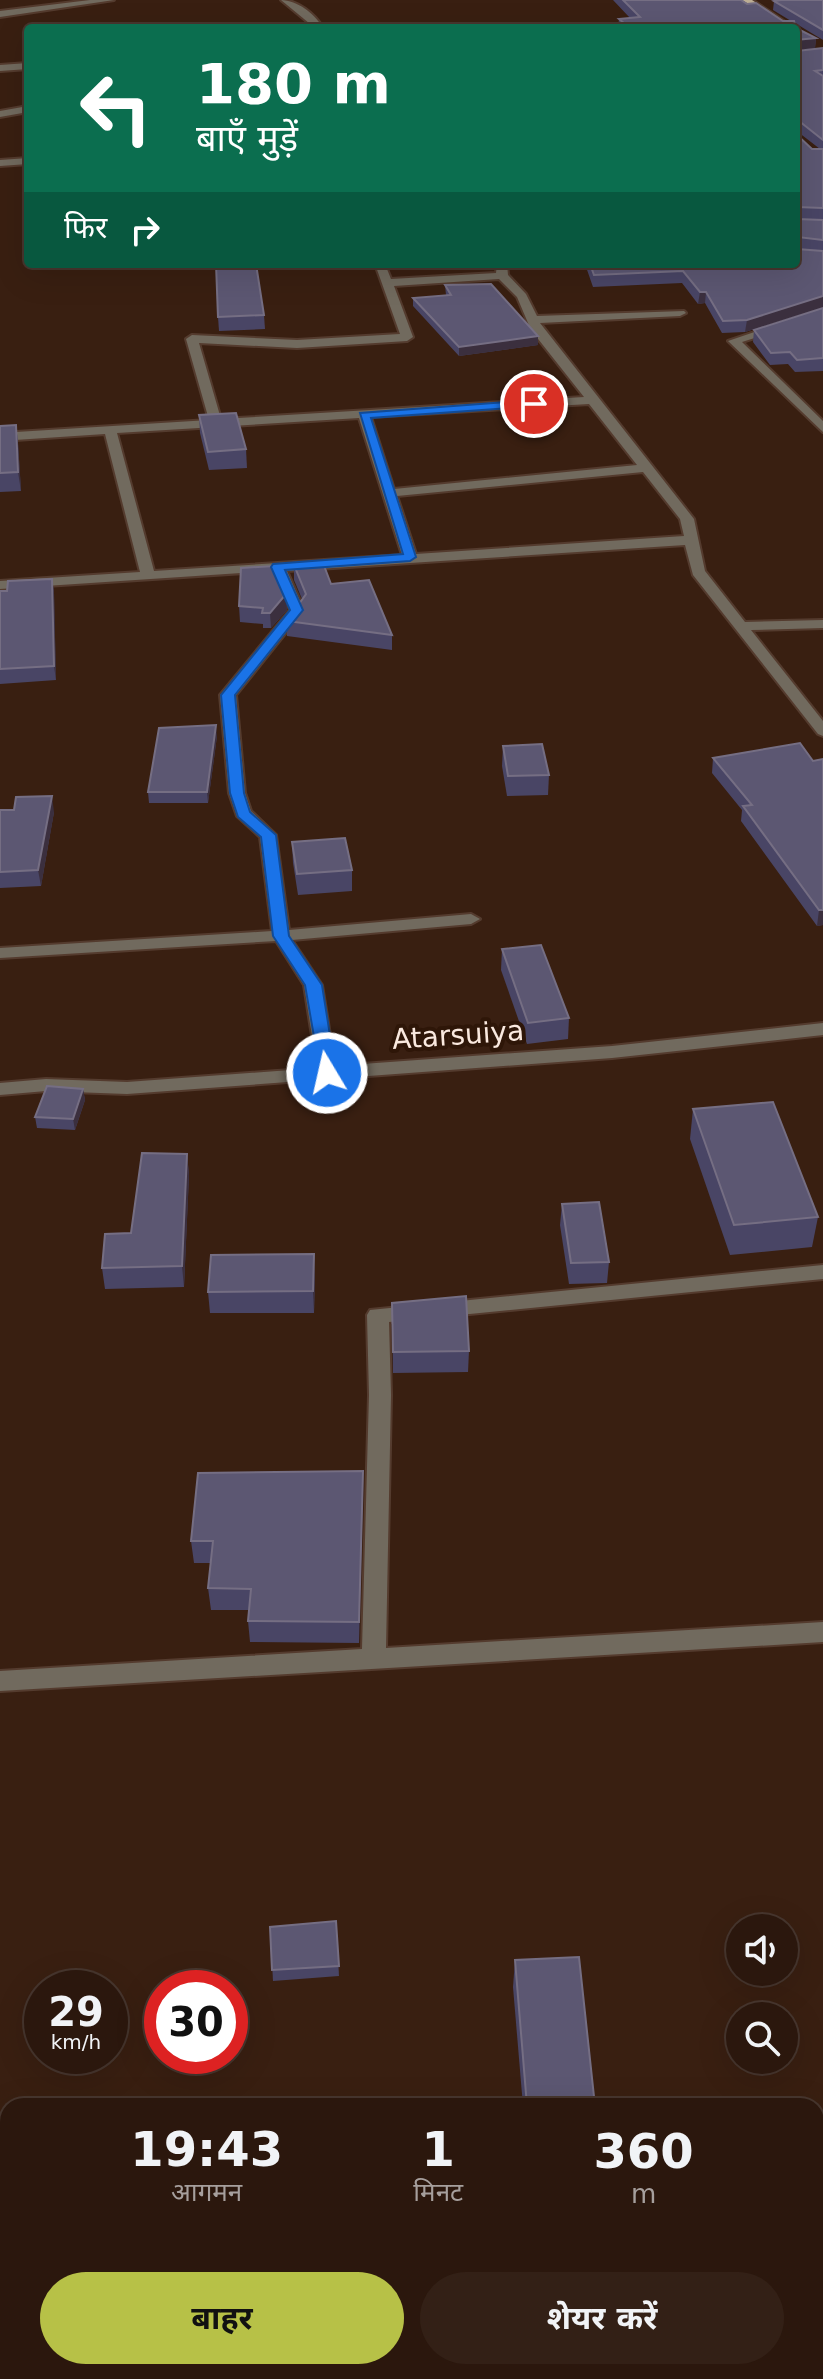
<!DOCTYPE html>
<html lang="hi">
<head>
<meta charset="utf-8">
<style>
  :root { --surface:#2b170d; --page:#332016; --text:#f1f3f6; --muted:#a69f9d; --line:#47362e; --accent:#b7c147 }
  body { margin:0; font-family:"DejaVu Sans","Noto Sans Devanagari",sans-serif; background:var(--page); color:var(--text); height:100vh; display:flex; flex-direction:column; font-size:30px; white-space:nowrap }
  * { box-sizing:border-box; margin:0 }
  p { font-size:26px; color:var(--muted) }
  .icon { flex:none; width:44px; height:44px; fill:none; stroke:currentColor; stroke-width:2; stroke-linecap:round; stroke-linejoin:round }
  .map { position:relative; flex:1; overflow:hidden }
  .panel { position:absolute; left:0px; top:2098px; width:824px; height:282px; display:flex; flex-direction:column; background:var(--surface); border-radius:24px 24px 0 0; box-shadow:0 8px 32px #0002,0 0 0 2px var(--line) }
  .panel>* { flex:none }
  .guide { position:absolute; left:24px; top:24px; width:776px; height:244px; border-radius:8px; box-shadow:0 8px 32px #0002,0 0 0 2px var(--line); background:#0b6e4f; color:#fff; overflow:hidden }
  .tools { position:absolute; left:726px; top:1914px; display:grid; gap:16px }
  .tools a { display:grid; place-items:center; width:72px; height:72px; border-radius:50%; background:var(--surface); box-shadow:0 8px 32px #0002,0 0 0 2px var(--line); font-size:40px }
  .speed { position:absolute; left:24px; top:1970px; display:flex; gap:16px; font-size:40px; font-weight:700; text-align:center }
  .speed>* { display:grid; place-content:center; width:104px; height:104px; border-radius:50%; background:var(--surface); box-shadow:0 8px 32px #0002,0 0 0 2px var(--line); line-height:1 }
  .speed small { font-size:20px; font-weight:400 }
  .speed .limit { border:12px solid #d22; background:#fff; color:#111 }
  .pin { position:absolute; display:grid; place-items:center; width:68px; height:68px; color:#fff; margin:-34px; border:4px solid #fff; border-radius:50%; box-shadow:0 2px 8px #0007 }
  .me { position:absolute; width:88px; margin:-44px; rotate:351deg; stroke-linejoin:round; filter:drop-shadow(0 0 6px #0008) }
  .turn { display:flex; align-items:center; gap:28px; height:168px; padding:0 40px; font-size:36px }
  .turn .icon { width:104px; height:104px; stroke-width:2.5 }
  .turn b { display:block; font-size:56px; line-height:68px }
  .then { display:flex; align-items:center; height:76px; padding:0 40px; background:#0003; gap:16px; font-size:30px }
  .eta { display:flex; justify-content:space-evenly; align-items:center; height:136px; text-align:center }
  .eta b { font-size:48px; font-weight:700; line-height:56px }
  .action { display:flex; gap:16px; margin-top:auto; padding:16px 40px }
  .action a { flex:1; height:92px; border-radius:48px; background:var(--accent); color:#111; font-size:32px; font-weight:700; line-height:92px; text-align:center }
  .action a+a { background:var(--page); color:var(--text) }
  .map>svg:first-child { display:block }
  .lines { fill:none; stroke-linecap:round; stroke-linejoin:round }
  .minor-casing { stroke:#543b2e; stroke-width:4 }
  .major-casing { stroke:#543b2e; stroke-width:4 }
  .minor { fill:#716a5e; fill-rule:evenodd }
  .major { fill:#bdae94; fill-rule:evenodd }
  .wall { fill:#494565 }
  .shaded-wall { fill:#3b2f3e }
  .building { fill:#5c5772; stroke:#756e83; stroke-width:2 }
  .route { fill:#1a73e8; stroke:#114b97; stroke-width:2 }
  .labels { text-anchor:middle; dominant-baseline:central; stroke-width:8; stroke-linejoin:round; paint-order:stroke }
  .street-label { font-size:28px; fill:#fae9df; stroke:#2e1608 }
</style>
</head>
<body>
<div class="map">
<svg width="823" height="2379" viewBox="0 0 823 2379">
  <rect width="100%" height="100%" fill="#391f11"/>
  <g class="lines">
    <defs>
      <g id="minor">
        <polygon points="90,0 114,0 0,17 0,11"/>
        <path d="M281 0C297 0 315 14 323 28H315Z"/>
        <polygon points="28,63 28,69 0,71 0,65"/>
        <polygon points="28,106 28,112 0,117 0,111"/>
        <polygon points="28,158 28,164 0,166 0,160"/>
        <path d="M375 264H385L391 279 496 273 497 264H507L508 275 526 294 537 316 684 311 686 313 680 316 540 323 694 519 705 571 745 622 823 620V628L751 630 823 721V736L818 734 693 575 685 545 287 571 304 610 236 695 245 793 251 811 276 835 289 930 471 914 480 919 471 924 292 940 322 985 335 1066 612 1046 823 1023V1035L612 1058 127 1094 46 1091 0 1095V1083L46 1079 127 1082 317 1068 304 985 276 941 0 958V948L272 931 260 837 237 816 229 793 220 695 290 610 273 571 0 589V581L140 572 105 434 0 441V433L209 420 186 339 192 335 297 340 400 334ZM499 279 517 297 531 330 584 397 221 419 199 343 297 348 407 341 413 337 394 286ZM589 404 637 465 394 489 371 417ZM359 418 402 555 154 571 117 433ZM643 472 680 519 684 536 416 554 397 496Z"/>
        <polygon points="823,309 823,316 742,342 823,421 823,432 728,341"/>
        <polygon points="823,1265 823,1279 389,1322 391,1395 386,1648 823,1622 823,1642 0,1691 0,1671 362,1649 369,1395 367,1315 370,1310"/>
      </g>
      <polygon id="major" points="742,0 752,0 794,28 784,28"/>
    </defs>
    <!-- minor casing -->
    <use href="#minor" class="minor-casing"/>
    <!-- major casing -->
    <use href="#major" class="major-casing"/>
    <!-- minor -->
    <use href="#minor" class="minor"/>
    <!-- major -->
    <use href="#major" class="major"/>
  </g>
  <!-- wall -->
  <g class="wall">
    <polygon points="613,0 741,0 783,21 791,21 773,10 774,1 823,0 823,40 795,23 796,28 816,38 815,48 796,50 797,51 823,48 823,307 745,332 722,333 705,303 698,304 682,283 593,287 585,264 796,264 796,134 812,149 820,149 798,132 796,132 796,28 618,28 619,19 630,18"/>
    <polygon points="445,285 538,336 538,345 459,356 413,306 413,298 446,295"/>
    <polygon points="823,308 823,371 795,372 788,364 770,365 753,342 754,330"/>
    <polygon points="264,315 265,329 219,331 218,317"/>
    <polygon points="199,415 246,449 247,468 209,470 200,433"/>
    <polygon points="16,425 18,443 21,491 0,492 0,426"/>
    <polygon points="294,565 331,584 392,635 392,650 287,636 287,621 302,599 294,580"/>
    <polygon points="52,579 54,593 56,680 0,684 0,591 7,591"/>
    <polygon points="286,594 287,610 271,628 263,628 263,624 240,622 239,606"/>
    <polygon points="217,736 208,803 149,803 148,792"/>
    <polygon points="800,743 823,925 817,926 741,821 742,810 712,773 713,758"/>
    <polygon points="503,746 549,775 548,795 507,796 502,766"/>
    <polygon points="0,810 54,812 41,886 0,888"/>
    <polygon points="292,842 352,870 352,891 298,895 293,863"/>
    <polygon points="502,949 569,1018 568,1039 527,1044 501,970"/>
    <polygon points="83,1089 85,1100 75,1130 37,1128 35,1117"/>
    <polygon points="693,1109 818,1217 812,1247 730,1255 690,1139"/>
    <polygon points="187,1154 189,1175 184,1287 105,1289 102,1268 131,1233"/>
    <polygon points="562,1204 609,1262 607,1283 569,1284 560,1225"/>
    <polygon points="315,1276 314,1313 210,1313 208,1292"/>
    <polygon points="392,1303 469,1351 468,1372 393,1373"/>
    <polygon points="363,1471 359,1643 250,1642 248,1621 249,1610 211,1610 208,1588 211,1563 194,1563 191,1541"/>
    <polygon points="336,1921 339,1976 273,1981 270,1927"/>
    <polygon points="515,1960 595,2106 523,2106 513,1987"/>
  </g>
  <!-- shaded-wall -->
  <g class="shaded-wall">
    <polygon points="816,38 815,48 796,50 796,40"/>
    <polygon points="796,121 799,121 798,132 796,132"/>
    <polygon points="700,292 706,292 705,303 698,304"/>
    <polygon points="823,296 823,307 745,332 747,320"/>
    <polygon points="538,336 538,345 459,356 459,347"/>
    <polygon points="16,425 18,443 21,491 18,472"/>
    <polygon points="52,579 54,593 56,680 54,666"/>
    <polygon points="286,594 287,610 271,628 270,613"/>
    <polygon points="216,725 217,736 208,803 207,792"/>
    <polygon points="52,796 54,812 41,886 38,870"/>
    <polygon points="819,910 823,910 823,925 817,926"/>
    <polygon points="83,1089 85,1100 75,1130 73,1119"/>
    <polygon points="187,1154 189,1175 184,1287 182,1266"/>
    <polygon points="314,1254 315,1276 314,1313 313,1291"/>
    <polygon points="363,1471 363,1492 359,1643 359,1622"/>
  </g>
  <!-- building -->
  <g class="building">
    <polygon points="623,0 741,0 747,4 756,3 783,21 794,21 796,28 816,38 796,40 796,28 630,28 619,19 640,17"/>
    <polygon points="781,0 823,0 823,30 774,1"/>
    <polygon points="823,48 823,70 815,71 823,76 823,140 799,121 796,121 796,50 797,51"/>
    <polygon points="796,134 812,149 823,149 823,208 797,207 796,211"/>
    <polygon points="796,217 797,219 823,220 823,240 798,237 796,242"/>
    <polygon points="796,248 797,249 823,251 823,296 747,320 723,321 706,292 700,292 683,271 594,275 590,264 796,264"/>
    <polygon points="216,264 256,264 264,315 218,317"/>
    <polygon points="491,284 538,336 459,347 413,298 451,295 445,285"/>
    <polygon points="823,308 823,358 797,360 790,352 771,353 754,330"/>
    <polygon points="236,413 246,449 208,452 199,415"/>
    <polygon points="16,425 18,472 0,473 0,426"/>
    <polygon points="323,563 331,584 369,580 392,635 287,621 306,594 294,565"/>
    <polygon points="274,566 286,594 270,613 262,613 263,608 239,606 241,568"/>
    <polygon points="52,579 54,666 0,669 0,591 7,591 8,581"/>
    <polygon points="216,725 207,792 148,792 159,728"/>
    <polygon points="800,743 813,761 823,759 823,910 819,910 743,806 752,805 713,758"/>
    <polygon points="542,744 549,775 508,776 503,746"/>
    <polygon points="52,796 38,870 0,872 0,810 14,810 16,797"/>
    <polygon points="345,838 352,870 297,874 292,842"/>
    <polygon points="541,945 569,1018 528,1023 502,949"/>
    <polygon points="47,1086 83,1089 73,1119 35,1117"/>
    <polygon points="773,1102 818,1217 734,1225 693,1109"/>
    <polygon points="142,1153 187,1154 182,1266 102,1268 105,1234 131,1233"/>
    <polygon points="599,1202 609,1262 571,1263 562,1204"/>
    <polygon points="314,1254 313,1291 208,1292 211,1255"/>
    <polygon points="466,1296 469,1351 393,1352 392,1303"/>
    <polygon points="363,1471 359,1622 248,1621 251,1589 208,1588 213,1541 191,1541 198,1473"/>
    <polygon points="336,1921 339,1966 272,1970 270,1927"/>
    <polygon points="579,1957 595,2106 527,2106 515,1960"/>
  </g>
  <!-- route -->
  <polygon class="route" points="534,400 538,401 538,406 371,418 416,557 410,561 285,570 303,610 235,695 244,793 250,812 276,835 289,936 322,985 336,1073 333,1077 321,1077 305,985 273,936 261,837 238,817 230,793 221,695 290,610 271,567 273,564 403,554 360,413"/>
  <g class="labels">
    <!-- street labels -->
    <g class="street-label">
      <text transform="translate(458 1035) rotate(-4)">Atarsuiya</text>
    </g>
  </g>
</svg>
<div class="tools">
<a><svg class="icon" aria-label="sound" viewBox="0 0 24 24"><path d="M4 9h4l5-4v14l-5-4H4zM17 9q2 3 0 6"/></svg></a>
<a><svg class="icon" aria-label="search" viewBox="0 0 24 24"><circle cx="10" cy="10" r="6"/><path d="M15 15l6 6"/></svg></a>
</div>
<div class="speed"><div>29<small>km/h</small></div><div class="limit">30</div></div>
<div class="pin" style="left:534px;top:404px;background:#d93025"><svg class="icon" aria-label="arrive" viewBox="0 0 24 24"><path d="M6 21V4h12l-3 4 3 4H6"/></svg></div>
<svg class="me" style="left:327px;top:1073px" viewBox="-20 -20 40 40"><circle r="17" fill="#1a73e8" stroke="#fff" stroke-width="3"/><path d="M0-11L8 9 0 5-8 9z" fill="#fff"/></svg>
<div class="guide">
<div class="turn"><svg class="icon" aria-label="left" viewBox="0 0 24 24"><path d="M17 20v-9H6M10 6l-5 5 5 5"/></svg><div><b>180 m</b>बाएँ मुड़ें</div></div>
<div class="then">फिर<svg class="icon" aria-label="right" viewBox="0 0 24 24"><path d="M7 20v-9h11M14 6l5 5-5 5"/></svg></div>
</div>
<section class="panel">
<div class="eta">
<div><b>19:43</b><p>आगमन</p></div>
<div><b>1</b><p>मिनट</p></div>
<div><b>360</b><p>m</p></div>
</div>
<div class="action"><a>बाहर</a><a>शेयर करें</a></div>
</section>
</div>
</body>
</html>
